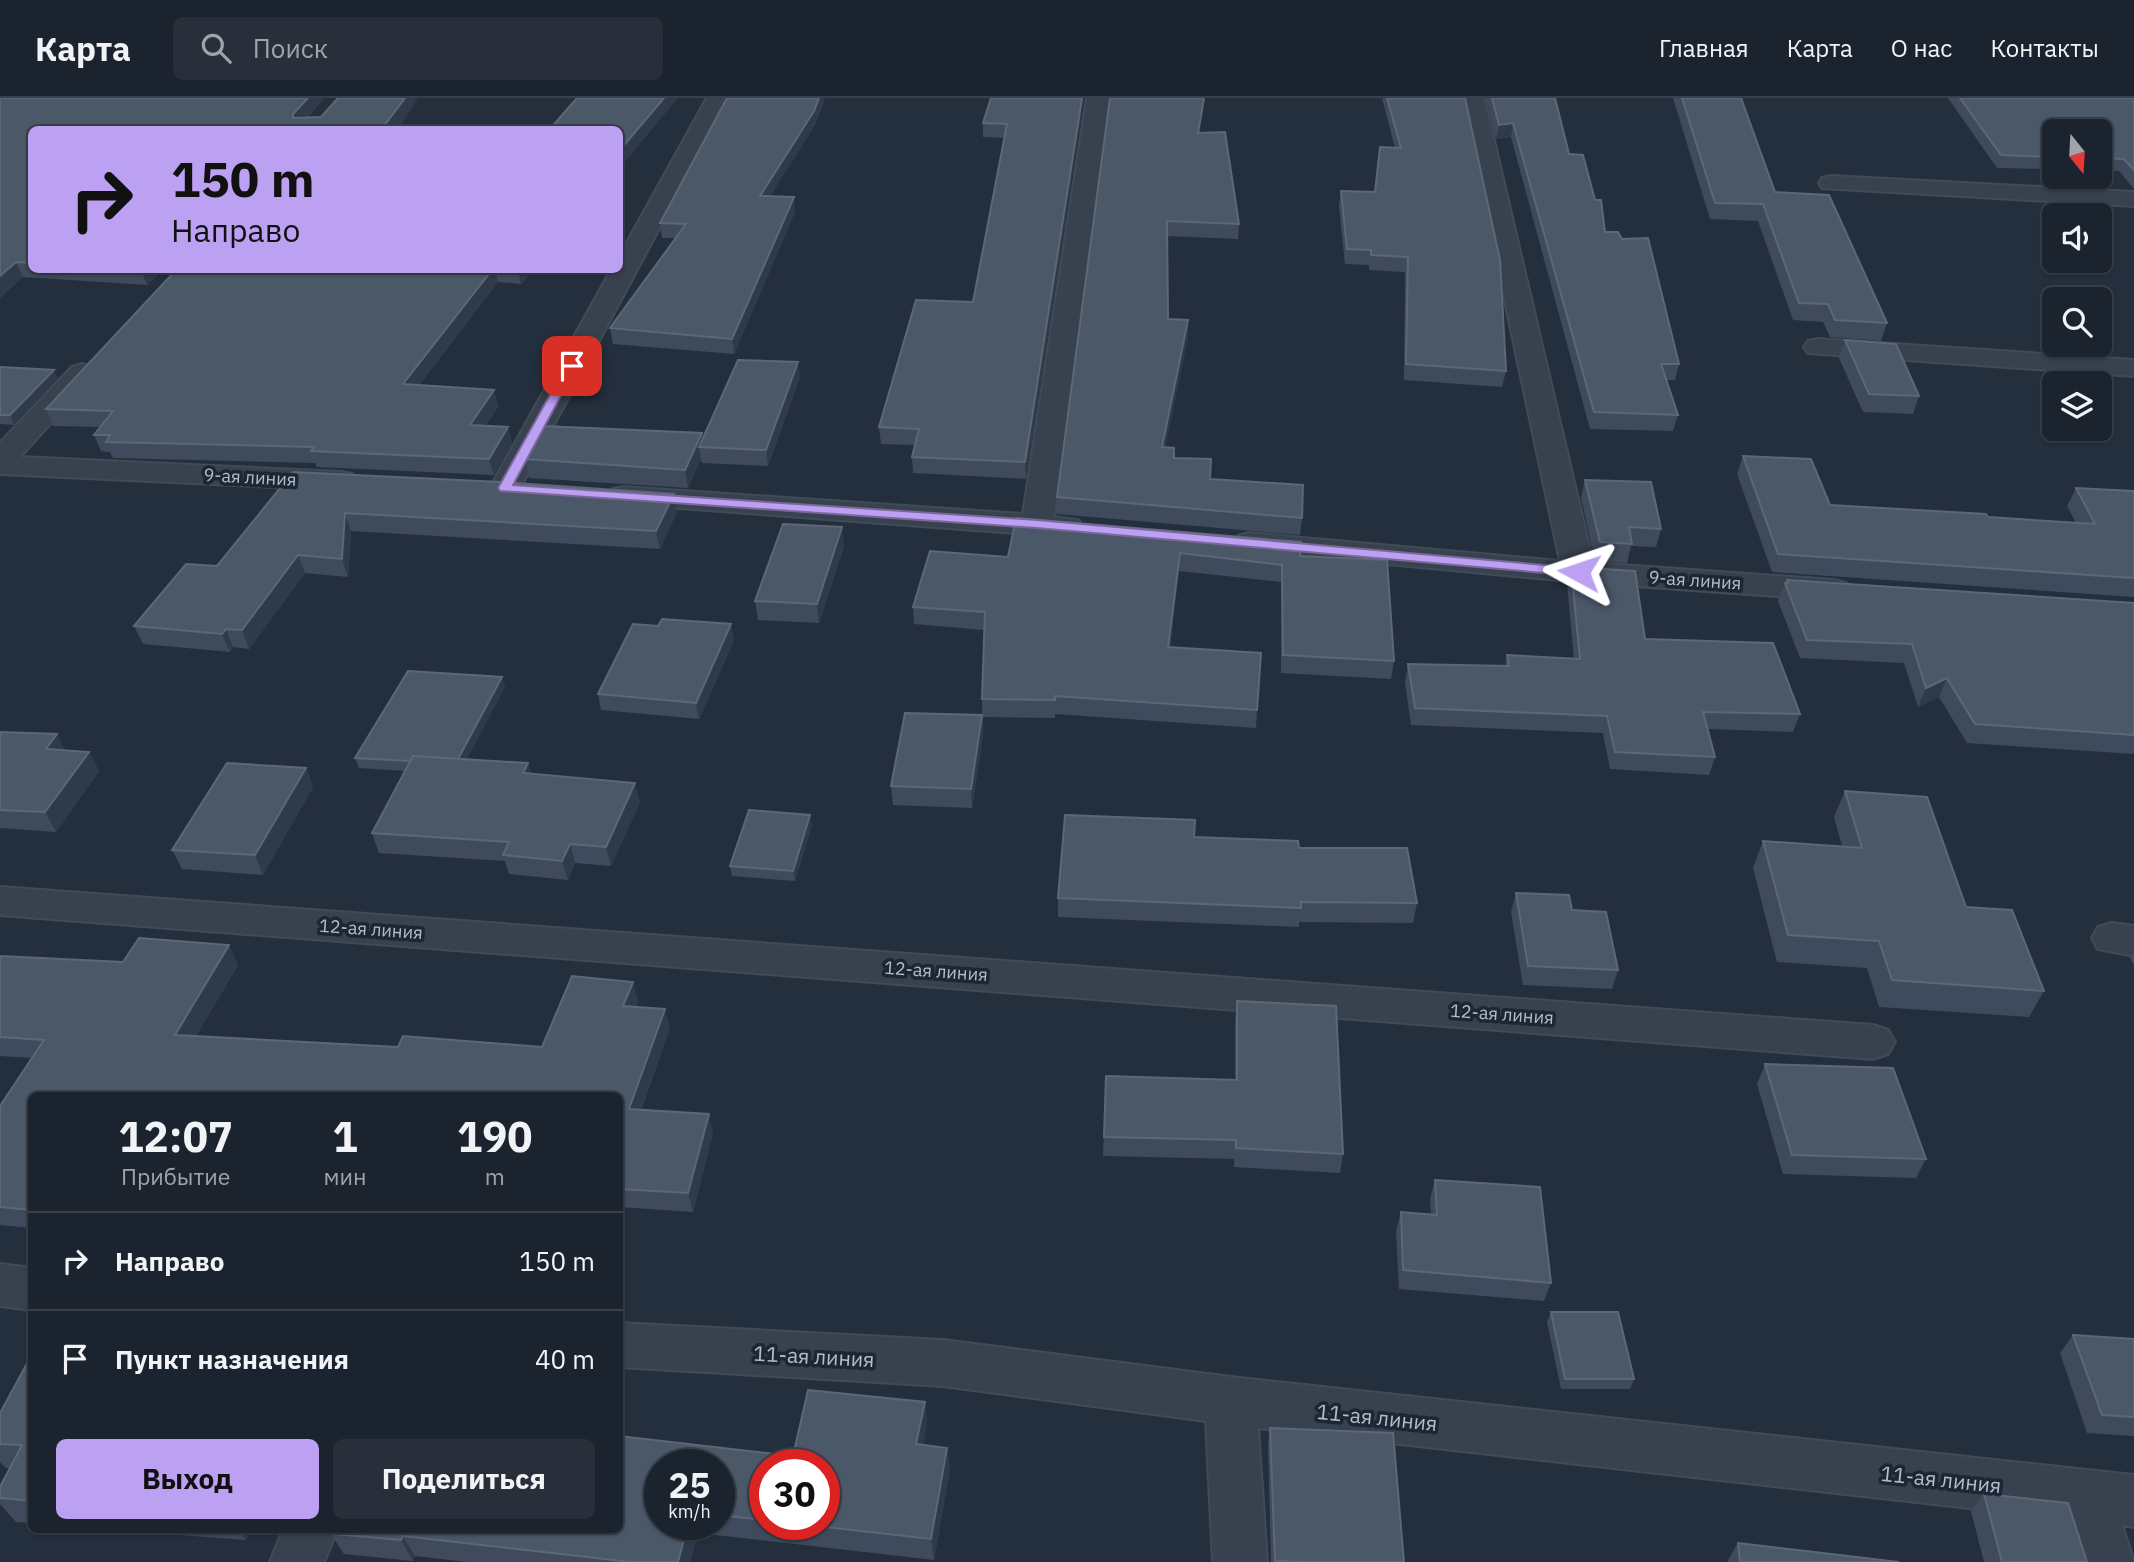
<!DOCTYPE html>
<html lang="ru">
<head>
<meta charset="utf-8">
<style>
  :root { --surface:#1b232e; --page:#282f3a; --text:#f1f3f6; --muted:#a0a4aa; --line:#39404a; --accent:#bca0f2 }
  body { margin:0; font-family:"IBM Plex Sans",sans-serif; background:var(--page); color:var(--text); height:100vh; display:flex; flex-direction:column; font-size:26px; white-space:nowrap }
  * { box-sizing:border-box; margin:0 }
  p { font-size:23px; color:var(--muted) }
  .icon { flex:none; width:38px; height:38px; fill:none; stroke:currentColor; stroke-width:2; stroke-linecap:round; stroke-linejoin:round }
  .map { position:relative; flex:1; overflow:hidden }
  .side { position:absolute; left:28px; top:994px; width:595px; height:441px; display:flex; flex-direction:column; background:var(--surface); border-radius:10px; box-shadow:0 2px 5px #0004,0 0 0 2px var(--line) }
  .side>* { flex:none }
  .hud { position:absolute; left:28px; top:28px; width:595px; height:147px; border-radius:10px; box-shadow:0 2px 5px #0004,0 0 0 2px var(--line); background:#bca0f2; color:#111; overflow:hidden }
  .needle { width:46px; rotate:162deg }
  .fabs { position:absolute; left:2042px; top:21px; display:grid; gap:14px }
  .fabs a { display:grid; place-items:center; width:70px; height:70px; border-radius:10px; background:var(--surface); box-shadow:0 2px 5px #0004,0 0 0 2px var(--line); font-size:35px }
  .speed { position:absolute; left:644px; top:1351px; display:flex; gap:14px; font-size:35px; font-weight:700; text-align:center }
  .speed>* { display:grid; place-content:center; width:91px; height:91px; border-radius:50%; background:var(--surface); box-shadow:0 2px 5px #0004,0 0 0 2px var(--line); line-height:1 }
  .speed small { font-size:18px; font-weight:400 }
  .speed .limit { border:10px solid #d22; background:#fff; color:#111 }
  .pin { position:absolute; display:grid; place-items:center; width:60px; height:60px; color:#fff; margin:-30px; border-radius:14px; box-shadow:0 4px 10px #0006 }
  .me { position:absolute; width:77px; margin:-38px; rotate:275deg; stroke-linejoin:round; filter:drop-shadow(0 0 5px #0008) }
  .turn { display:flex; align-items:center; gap:24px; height:147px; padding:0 28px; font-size:32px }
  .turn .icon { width:91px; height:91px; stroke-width:2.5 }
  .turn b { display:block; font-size:49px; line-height:60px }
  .eta { display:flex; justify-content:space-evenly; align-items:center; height:119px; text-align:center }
  .eta b { font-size:42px; font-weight:800; line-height:49px }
  .primary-button { display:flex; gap:14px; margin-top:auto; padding:14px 28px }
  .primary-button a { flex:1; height:80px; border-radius:10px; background:var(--accent); color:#111; font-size:28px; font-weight:800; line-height:80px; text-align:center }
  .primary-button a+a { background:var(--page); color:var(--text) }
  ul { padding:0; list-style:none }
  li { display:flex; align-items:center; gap:21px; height:98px; padding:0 28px; border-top:2px solid var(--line) }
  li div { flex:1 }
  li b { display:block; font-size:26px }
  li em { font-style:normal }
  header { display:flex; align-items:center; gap:42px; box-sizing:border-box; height:98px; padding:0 35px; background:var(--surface); border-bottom:2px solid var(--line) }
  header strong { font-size:33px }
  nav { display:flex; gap:38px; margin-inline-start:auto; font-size:24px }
  .search { width:490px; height:63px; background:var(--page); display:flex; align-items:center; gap:18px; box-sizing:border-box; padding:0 24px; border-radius:10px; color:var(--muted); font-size:26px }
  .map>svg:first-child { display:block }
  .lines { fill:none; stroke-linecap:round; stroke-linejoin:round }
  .minor-casing { stroke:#414a57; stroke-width:4 }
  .minor { fill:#38414e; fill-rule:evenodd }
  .wall { fill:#3f4b5c; fill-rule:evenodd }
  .shaded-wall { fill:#2f3b4b }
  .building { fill:#4b5868; stroke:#5c6777; stroke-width:2 }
  .route { fill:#bca0f2; stroke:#7a689d; stroke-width:2 }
  .labels { text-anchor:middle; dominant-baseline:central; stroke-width:7; stroke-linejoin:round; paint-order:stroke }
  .street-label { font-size:18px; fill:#b4bcc9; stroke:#1d2633 }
  .near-street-label { font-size:21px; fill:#b4bcc9; stroke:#1d2633 }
</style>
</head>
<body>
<header>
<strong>Карта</strong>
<div class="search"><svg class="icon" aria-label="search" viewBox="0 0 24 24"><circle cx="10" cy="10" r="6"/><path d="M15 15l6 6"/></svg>Поиск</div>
<nav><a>Главная</a><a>Карта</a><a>О нас</a><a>Контакты</a></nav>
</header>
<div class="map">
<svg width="2134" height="1464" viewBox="0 0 2134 1464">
  <rect width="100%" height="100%" fill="#242f3e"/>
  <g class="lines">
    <defs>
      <g id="minor">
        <polygon points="707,0 729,0 520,390 516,397 505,399 494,397 490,390 611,172 620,172 620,157"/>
        <polygon points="1087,0 1109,0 1054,419 1078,422 1083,429 1078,436 1067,439 613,405 608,398 613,391 624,389 1023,416"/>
        <polygon points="1462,0 1484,0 1593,465 1834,482 1846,485 1851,492 1846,499 1834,502 1579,484 1238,452 1233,445 1238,438 1249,435 1560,463"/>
        <polygon points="1831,78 2134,94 2134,108 1822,90 1819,85 1822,80"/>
        <polygon points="1818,241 2134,262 2134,278 1808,255 1804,249 1808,243"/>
        <polygon points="82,266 92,269 96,275 20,359 341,374 352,376 356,383 352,390 341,392 0,376 0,345 72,269"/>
        <polygon points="0,789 1873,927 1888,932 1895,944 1888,956 1873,961 0,817"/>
        <polygon points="2112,825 2134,828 2134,858 2098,851 2092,840 2098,829"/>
        <polygon points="0,1166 32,1170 32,1212 0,1208"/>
        <polygon points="620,1225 943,1242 1231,1279 2134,1377 2134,1429 2122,1427 2134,1464 2080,1464 2067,1421 1258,1330 1267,1464 1213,1464 1206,1323 943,1288 620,1269"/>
        <polygon points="283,1432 337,1432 324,1464 270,1464"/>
      </g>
    </defs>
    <!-- minor casing -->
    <use href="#minor" class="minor-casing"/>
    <!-- minor -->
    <use href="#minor" class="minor"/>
  </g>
  <!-- wall -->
  <g class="wall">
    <polygon points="0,0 324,0 307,20 405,21 32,32 32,172 163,172 147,187 23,179 0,200"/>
    <polygon points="727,0 825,0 815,27 770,98 795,114 734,256 613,246 610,230 676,140 662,140 660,125"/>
    <polygon points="1084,0 1026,381 913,375 912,359 915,347 881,346 879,329 973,204 1005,40 983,39 983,25"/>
    <polygon points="1382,0 1465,0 1506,273 1502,289 1404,282 1405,174 1369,172 1369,167 1345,166 1339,108 1341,93 1375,94 1395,50"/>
    <polygon points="1486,0 1555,0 1569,56 1595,102 1605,134 1679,266 1675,282 1666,282 1678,317 1673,333 1590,331 1511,39 1496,41"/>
    <polygon points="1673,0 1741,0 1775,94 1887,225 1881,243 1830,239 1823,224 1793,222 1758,123 1710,121"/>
    <polygon points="1948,0 2134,0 2134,91 2119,73 2100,72 2100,33 2054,33 2054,71 1997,70"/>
    <polygon points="1200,35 1239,126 1238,141 1167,138 1168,221 1188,238 1165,350 1174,360 1210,381 1302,420 1300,437 1057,416 1057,399"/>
    <polygon points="176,172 534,172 521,186 498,184 419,287 494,292 498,309 485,328 508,329 512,345 494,377 317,369 315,365 113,360 110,354 101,353 94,337 100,329 53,328 46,311"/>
    <polygon points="1845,242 1919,298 1913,316 1863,314 1839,260"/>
    <polygon points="0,269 58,281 14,327 0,326"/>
    <polygon points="800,279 768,368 702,365 701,361 688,390 529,380 525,361 703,341"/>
    <polygon points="1743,358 1830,407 1988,419 2076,425 2067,408 2076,390 2134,393 2134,499 1772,474 1737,376"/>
    <polygon points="293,374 674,396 677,414 660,451 351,433 348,479 305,475 249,551 233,549 230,554 143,546 134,528 217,468"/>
    <polygon points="1585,382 1661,431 1656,449 1631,448 1627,465 1595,463 1581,400"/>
    <polygon points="1016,420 1300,458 1394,563 1391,581 1281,575 1281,484 1179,473 1170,549 1257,612 1256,630 1055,616 1055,620 983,619 983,636 972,710 893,707 891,688 982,617 982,601 984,532 914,526 913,509 1008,459"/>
    <polygon points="844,448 819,525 758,522 755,503"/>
    <polygon points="1571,469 1645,541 1800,616 1793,634 1708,631 1715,659 1709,677 1610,671 1603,635 1411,627 1405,584 1408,566 1505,568 1507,557 1574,561 1567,486"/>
    <polygon points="1787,482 2134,505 2134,656 1967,645 1939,599 1918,609 1904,565 1800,560 1778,503 1785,485 1786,485"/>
    <polygon points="734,542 699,621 601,612 598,596"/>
    <polygon points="505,589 466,662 528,665 531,676 640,704 611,768 575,765 568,782 509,776 505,763 379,755 372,735 405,673 359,670 355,660"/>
    <polygon points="0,634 65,652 89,654 99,673 56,734 0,730"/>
    <polygon points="306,670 313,689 263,777 182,771 172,752"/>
    <polygon points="1845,693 1966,809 2044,893 2029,919 1879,909 1867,870 1777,864 1753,770 1763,743 1842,748 1834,719"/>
    <polygon points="812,727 795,783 732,778 730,768"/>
    <polygon points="1194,739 1299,750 1417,805 1413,825 1299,824 1299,829 1058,819 1058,800"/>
    <polygon points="1516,795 1572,812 1618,872 1612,891 1523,887 1511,814"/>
    <polygon points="2134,853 2134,867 2130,860"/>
    <polygon points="0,858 123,864 238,867 196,938 398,949 542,949 633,884 638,903 636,909 670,930 641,1012 713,1035 693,1114 620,1109 620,998 32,998 32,1130 0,1127 0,1008 32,960 0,958"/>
    <polygon points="1237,903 1343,1056 1340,1075 1234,1069 1234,1061 1103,1058 1106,978 1235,982 1235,923"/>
    <polygon points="1765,966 1926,1061 1916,1080 1783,1076 1757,986"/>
    <polygon points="1435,1082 1551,1185 1544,1203 1399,1191 1396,1133 1401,1114 1431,1117 1430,1101"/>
    <polygon points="1551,1214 1634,1281 1630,1291 1561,1291 1547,1224"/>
    <polygon points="2073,1237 2134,1241 2134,1338 2087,1335 2060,1255"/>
    <polygon points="32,1260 32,1425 16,1424 0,1406 0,1389 10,1370 6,1370 0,1364 0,1315"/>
    <path d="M808 1292 925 1304 927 1325 923 1347 947 1350 950 1371 934 1462 698 1435 690 1464H467L415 1458 413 1463 344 1456 331 1436 333 1432H620V1338L793 1358ZM660 1367H719V1426H660ZM765 1367H824V1426H765Z"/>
    <polygon points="1270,1330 1404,1464 1271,1464 1268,1347"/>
    <polygon points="1984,1396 2087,1464 1984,1464 1971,1413"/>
    <polygon points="111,1432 251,1432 246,1442"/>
    <polygon points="1738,1445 1899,1464 1728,1464 1728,1462"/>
  </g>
  <!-- shaded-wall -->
  <g class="shaded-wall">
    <polygon points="308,0 324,0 297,30 293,20 293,16"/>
    <polygon points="405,0 418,0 405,21 396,32 381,32"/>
    <polygon points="664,0 678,0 620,70 620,52"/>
    <polygon points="819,0 825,0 815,27 761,112 760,98"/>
    <polygon points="1082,0 1084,0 1026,381 1025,364"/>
    <polygon points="1204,0 1205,0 1198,49 1198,35"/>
    <polygon points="1513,25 1511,39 1496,41 1499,27"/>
    <polygon points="794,99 795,114 734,256 732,241"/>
    <polygon points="16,164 23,179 0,200 0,178"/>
    <polygon points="141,172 163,172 147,187"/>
    <polygon points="492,172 495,172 498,184 407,302 403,286"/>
    <polygon points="518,172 534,172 521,186"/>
    <polygon points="1188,222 1188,238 1162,366 1162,349"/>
    <polygon points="798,264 800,279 768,368 766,352"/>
    <polygon points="54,272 58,281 14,327 10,317"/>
    <polygon points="494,292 498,309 474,343 470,327"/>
    <polygon points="508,329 512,345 494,377 489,361"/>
    <polygon points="702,335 704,349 699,349 701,361 688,390 685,372"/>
    <polygon points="674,396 677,414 660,451 656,433"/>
    <polygon points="345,415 351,433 348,479 342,461"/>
    <polygon points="842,429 844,448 819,525 817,506"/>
    <polygon points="1180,455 1179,473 1167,567 1168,549"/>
    <polygon points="298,457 305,475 249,551 242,532"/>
    <polygon points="731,526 734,542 699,621 696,605"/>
    <polygon points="226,531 233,549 230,554 222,536"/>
    <polygon points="502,579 505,589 459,676 456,666"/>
    <polygon points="1947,580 1939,599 1918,609 1926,590"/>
    <polygon points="982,617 983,636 972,710 971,691"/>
    <polygon points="57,636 67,656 46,651"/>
    <polygon points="89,654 99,673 56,734 45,714"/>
    <polygon points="528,665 533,684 523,675"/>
    <polygon points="306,670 313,689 263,777 255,757"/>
    <polygon points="635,685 640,704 611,768 606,749"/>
    <polygon points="810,717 812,727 795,783 793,773"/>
    <polygon points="570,746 575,765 568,782 562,763"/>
    <polygon points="229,847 238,867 185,956 175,937"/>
    <polygon points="633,884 638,903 629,927 623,908"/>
    <polygon points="665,911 670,930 634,1030 629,1011"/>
    <polygon points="709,1016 713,1035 693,1114 688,1095"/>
    <polygon points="925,1304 927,1325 919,1368 916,1346"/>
    <polygon points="947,1350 950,1371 934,1462 931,1441"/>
    <polygon points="688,1426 695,1426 698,1435 690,1464 678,1464"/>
    <polygon points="239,1432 251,1432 246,1442"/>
    <polygon points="403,1438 415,1458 413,1463 401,1442"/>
  </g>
  <!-- building -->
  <g class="building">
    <polygon points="0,0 308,0 293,16 293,20 321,19 338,0 405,0 381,32 32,32 32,165 16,164 0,178"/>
    <polygon points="577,0 664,0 620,52 620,32 549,32"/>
    <polygon points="727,0 819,0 814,13 760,98 794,99 732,241 610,230 686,126 660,125"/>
    <polygon points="991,0 1082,0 1025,364 912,359 919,331 879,329 916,202 973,204 1007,26 983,25"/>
    <polygon points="1110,0 1204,0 1198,35 1225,34 1239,126 1167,123 1168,221 1188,222 1162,349 1174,350 1174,360 1211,361 1210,381 1303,387 1302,420 1057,399"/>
    <polygon points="1387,0 1465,0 1500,162 1506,273 1406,266 1408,159 1371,157 1371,152 1347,151 1341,93 1375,94 1380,49 1401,50"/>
    <polygon points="1492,0 1555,0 1569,56 1583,57 1595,102 1601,102 1605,134 1618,134 1622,141 1648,140 1679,266 1661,266 1678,317 1594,314 1513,25 1499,27"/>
    <polygon points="1682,0 1741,0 1775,94 1829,97 1887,225 1835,222 1828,206 1799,205 1763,106 1715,105"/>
    <polygon points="1960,0 2134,0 2134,72 2124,61 2100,60 2100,33 2054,33 2054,59 2001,57"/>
    <polygon points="176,172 492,172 403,286 494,292 470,327 508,329 489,361 311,353 314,349 106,344 110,337 94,337 113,313 46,311"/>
    <polygon points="1845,242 1896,246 1919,298 1869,296"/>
    <polygon points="738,262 798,264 766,352 699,349"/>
    <polygon points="0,269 54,272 10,317 0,317"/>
    <polygon points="543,328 702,335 685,372 525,361"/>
    <polygon points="1743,358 1811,361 1830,407 1986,416 1988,419 2095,426 2076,390 2134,393 2134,480 1778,456"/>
    <polygon points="293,374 500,384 674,396 656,433 345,415 342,461 298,457 242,532 226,531 222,536 134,528 186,466 217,468"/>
    <polygon points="1585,382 1651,384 1661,431 1629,429 1632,446 1600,444"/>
    <polygon points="1016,420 1301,444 1300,458 1387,462 1394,563 1283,557 1282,467 1180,455 1168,549 1261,555 1257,612 1055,598 1055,602 982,601 985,514 913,509 930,453 1008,459"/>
    <polygon points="783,426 842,429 817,506 755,503"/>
    <polygon points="1571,469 1635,473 1645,541 1773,545 1800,616 1703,614 1715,659 1615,654 1607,618 1415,610 1408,566 1509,568 1507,557 1580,561"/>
    <polygon points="1787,482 2134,505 2134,637 1975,626 1947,580 1926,590 1912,546 1807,542 1785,485 1788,485"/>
    <polygon points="662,521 731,526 696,605 598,596 633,526 658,528"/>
    <polygon points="408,573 502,579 458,661 413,658 410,663 355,660"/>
    <polygon points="905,615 982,617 971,691 891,688"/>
    <polygon points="0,634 57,636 46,651 89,654 45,714 0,712"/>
    <polygon points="413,658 528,665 523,675 635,685 606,749 570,746 562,763 503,757 509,744 372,735"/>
    <polygon points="227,665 306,670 255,757 172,752"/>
    <polygon points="1845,693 1927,699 1966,809 2012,812 2044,893 1892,882 1879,843 1788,837 1763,743 1862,750"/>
    <polygon points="749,712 810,717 793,773 730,768"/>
    <polygon points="1065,717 1195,722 1194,739 1298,743 1299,750 1407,750 1417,805 1301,804 1301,810 1058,800"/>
    <polygon points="1516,795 1569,797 1572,812 1606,814 1618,872 1528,868"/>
    <polygon points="139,840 229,847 175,937 398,949 403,938 542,949 572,878 633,884 623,908 665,911 629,1011 709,1016 688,1095 620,1091 620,998 32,998 32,1109 30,1112 0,1109 0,1008 44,942 0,939 0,858 123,864"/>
    <polygon points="1237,903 1336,908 1343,1056 1236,1050 1236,1042 1104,1039 1106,978 1237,982"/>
    <polygon points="1765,966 1893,970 1926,1061 1792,1057"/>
    <polygon points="1435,1082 1540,1089 1551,1185 1403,1172 1401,1114 1437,1117"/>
    <polygon points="1551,1214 1618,1214 1634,1281 1565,1281"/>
    <polygon points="2073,1237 2134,1241 2134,1319 2102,1317"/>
    <polygon points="30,1260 32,1260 32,1403 0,1400 0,1389 22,1347 0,1346 0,1315"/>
    <polygon points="808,1292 925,1304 916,1346 947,1350 931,1441 799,1426 824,1426 824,1367 765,1367 765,1422 719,1417 719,1367 660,1367 660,1426 688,1426 678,1464 631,1464 403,1438 401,1442 331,1436 333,1432 620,1432 620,1338 793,1358"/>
    <polygon points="1270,1330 1393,1335 1404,1464 1304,1464 1275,1463"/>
    <polygon points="1984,1396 2068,1405 2087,1464 2002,1464"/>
    <polygon points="1738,1445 1899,1464 1740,1464"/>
  </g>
  <!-- route -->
  <polygon class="route" points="567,266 577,268 513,387 1037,422 1579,470 1586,474 1579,478 1037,430 500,393 498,390"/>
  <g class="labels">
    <!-- street labels -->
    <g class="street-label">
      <text transform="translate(250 379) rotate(3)">9-ая линия</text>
      <text transform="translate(1695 482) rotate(4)">9-ая линия</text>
      <text transform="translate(371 831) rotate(4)">12-ая линия</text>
      <text transform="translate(936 873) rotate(4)">12-ая линия</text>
      <text transform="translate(1502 916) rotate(4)">12-ая линия</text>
    </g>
    <!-- near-street labels -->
    <g class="near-street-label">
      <text transform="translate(814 1258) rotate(3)">11-ая линия</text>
      <text transform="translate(1377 1319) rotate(6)">11-ая линия</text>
      <text transform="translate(1941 1381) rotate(6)">11-ая линия</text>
    </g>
  </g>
</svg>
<div class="fabs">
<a><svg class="needle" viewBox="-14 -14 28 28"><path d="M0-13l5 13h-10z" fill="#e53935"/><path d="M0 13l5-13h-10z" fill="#a0a4aa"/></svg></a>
<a><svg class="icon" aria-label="sound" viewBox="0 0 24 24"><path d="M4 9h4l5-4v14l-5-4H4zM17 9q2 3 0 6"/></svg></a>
<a><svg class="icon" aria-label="search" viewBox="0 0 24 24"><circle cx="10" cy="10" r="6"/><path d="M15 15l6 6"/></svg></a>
<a><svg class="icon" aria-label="layers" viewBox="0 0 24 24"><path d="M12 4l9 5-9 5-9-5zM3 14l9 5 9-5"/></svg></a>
</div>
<div class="speed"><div>25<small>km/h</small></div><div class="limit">30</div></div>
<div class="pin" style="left:572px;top:268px;background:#d93025"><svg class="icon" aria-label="arrive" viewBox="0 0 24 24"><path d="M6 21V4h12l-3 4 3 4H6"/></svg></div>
<svg class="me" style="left:1579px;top:474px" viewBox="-20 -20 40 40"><path d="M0-17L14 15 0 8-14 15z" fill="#bca0f2" stroke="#fff" stroke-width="4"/></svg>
<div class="hud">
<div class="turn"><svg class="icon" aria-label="right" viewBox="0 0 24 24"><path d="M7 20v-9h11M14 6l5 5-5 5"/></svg><div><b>150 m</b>Направо</div></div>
</div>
<section class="side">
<div class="eta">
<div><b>12:07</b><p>Прибытие</p></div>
<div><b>1</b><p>мин</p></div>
<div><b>190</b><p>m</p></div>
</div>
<ul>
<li><svg class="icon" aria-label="right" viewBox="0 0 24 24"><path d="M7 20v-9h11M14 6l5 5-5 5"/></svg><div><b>Направо</b></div><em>150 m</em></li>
<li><svg class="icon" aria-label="arrive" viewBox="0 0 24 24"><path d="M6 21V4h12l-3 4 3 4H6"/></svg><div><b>Пункт назначения</b></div><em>40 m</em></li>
</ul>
<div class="primary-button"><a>Выход</a><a>Поделиться</a></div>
</section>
</div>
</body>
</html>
